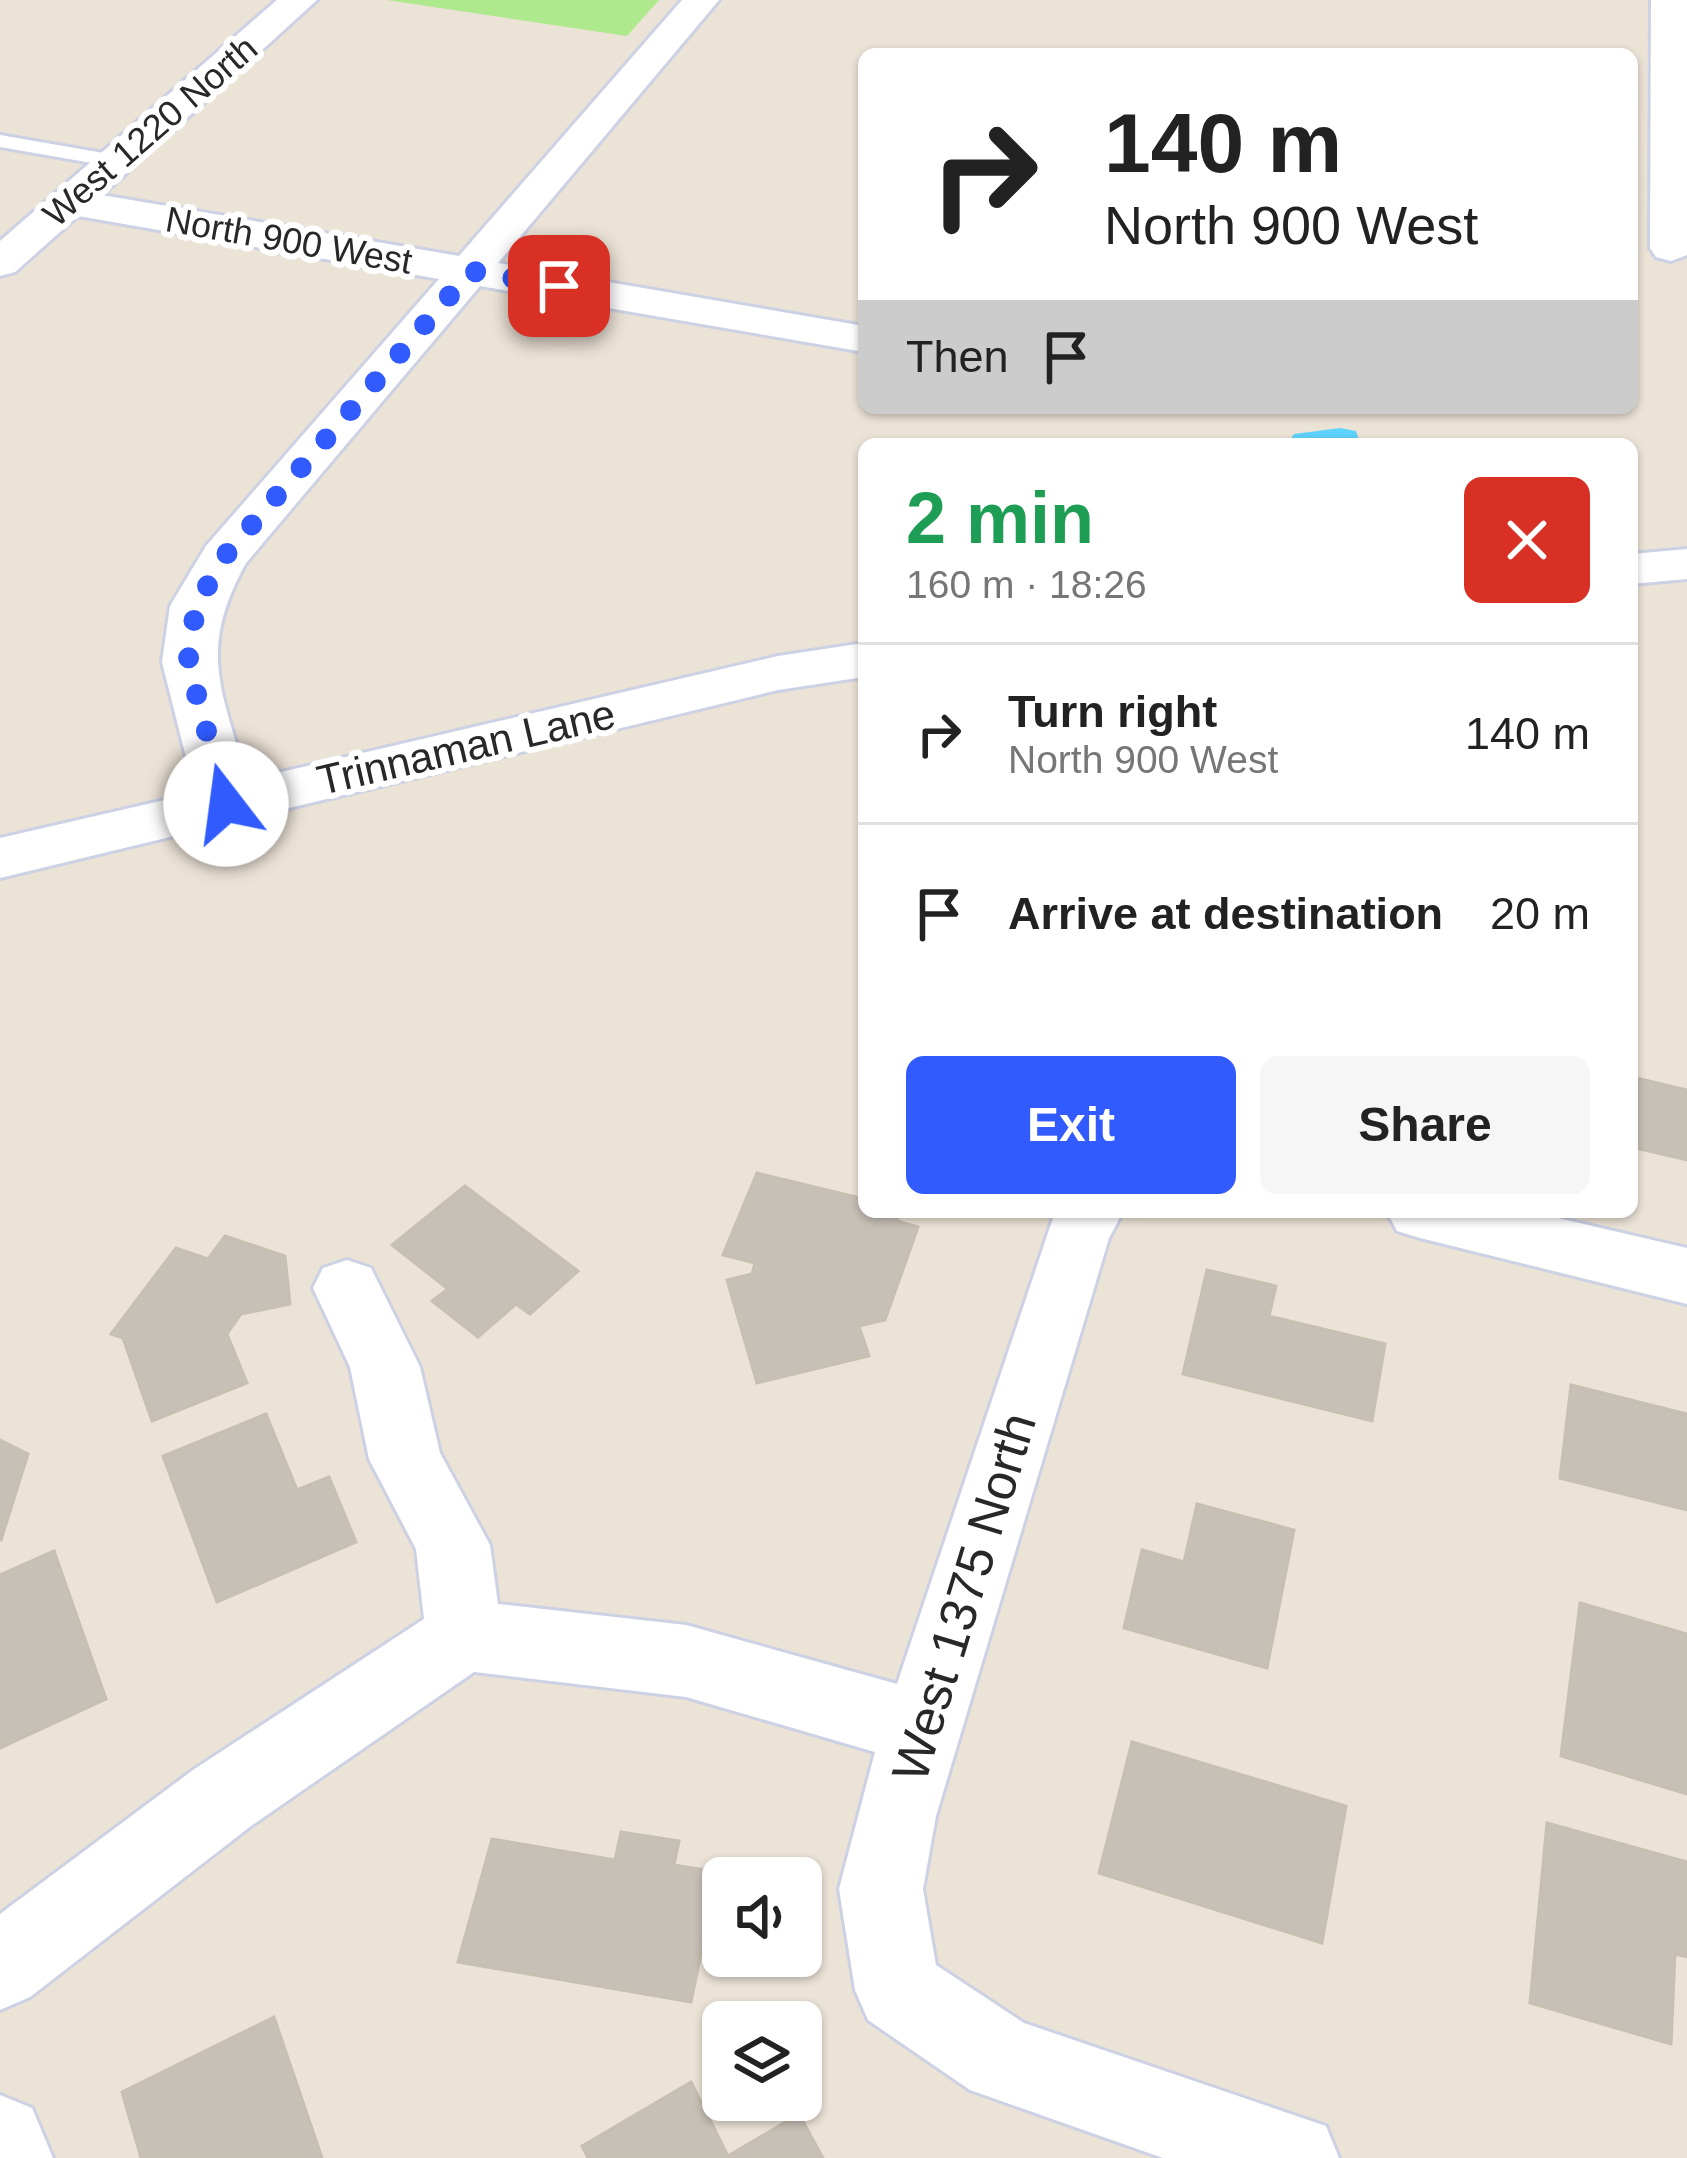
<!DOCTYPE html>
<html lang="en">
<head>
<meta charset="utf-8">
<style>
  :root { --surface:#fff; --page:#f6f6f6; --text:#222; --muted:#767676; --line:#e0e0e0; --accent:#315bff }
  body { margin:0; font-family:Helvetica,sans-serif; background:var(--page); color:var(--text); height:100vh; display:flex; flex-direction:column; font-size:45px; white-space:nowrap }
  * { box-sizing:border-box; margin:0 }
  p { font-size:39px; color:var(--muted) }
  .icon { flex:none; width:66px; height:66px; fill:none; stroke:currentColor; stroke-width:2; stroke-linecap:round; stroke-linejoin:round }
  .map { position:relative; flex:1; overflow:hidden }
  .panel { position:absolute; left:858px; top:438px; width:780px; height:780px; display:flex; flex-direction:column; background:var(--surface); border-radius:18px; box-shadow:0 3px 9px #0004 }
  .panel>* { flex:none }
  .guide { position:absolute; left:858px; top:48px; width:780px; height:366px; border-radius:18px; box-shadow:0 3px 9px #0004; background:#fff; color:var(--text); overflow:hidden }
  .tools { position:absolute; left:702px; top:1857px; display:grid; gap:24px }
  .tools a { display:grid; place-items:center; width:120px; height:120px; border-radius:18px; background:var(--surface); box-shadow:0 3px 9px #0004; font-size:60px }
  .pin { position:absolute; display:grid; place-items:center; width:102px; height:102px; color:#fff; margin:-51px; border-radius:24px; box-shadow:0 6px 18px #0006 }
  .me { position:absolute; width:132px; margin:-66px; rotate:345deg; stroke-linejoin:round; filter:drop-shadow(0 0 9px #0008) }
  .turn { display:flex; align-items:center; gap:42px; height:252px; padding:0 48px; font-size:54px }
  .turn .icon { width:156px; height:156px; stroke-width:2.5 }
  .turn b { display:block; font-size:84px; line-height:102px }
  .then { display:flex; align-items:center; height:114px; padding:0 48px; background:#0003; gap:24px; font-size:45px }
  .round { display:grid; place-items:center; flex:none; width:126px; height:126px; border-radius:18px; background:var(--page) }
  .head { display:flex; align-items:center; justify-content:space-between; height:204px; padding:0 48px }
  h1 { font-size:72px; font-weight:800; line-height:90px; color:#1e9e55 }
  .primary-button { display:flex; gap:24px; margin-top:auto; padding:24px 48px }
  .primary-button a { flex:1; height:138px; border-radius:18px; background:var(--accent); color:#fff; font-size:48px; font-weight:800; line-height:138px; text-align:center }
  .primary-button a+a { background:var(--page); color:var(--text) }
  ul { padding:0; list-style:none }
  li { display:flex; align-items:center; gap:36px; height:180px; padding:0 48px; border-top:3px solid var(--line) }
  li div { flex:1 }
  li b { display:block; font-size:45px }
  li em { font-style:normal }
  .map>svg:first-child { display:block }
  .green { fill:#aee98d }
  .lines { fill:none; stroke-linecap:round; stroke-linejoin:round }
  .canal { fill:#5ed3fb; fill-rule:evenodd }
  .building { fill:#c7c0b7; stroke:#c7bfb1; stroke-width:3 }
  .lane-casing { stroke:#ccd1e3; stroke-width:6 }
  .street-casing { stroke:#ccd1e3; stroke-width:6 }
  .lane { fill:#fff; fill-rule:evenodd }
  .street { fill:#fff; fill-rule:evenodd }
  .route { stroke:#315bff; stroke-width:21; stroke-dasharray:0 37.8 }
  .labels { text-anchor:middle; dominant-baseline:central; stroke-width:12; stroke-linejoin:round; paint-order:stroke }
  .far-street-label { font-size:36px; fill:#282828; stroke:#fff }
  .street-label { font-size:42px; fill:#282828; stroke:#fff }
  .near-street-label { font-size:51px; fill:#282828; stroke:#fff }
</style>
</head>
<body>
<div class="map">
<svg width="1687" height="2158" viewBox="0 0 1687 2158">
  <rect width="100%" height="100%" fill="#ece3d7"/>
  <!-- green -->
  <polygon class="green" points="387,0 659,0 627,36"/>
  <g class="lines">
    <!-- canal -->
    <polygon class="canal" points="1340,428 1356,431 1360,444 1288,444 1294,434"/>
  </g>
  <!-- building -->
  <g class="building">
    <polygon points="1632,1077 1687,1090 1687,1160 1632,1147"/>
    <polygon points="757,1173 864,1199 864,1212 900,1212 897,1221 918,1227 885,1320 859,1326 869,1356 757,1383 727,1280 752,1274 755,1263 723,1255"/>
    <polygon points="465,1186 578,1271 530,1314 516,1304 478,1337 432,1301 448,1289 392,1245"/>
    <polygon points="225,1236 285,1256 290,1304 241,1314 227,1334 247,1383 152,1421 123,1338 111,1334 176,1248 208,1259"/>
    <polygon points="1207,1270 1276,1286 1269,1316 1385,1344 1372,1421 1183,1374"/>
    <polygon points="1571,1385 1687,1414 1687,1510 1560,1478"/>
    <polygon points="266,1414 297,1490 329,1477 356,1542 217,1602 163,1456"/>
    <polygon points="0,1440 28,1454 1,1540 0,1540"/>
    <polygon points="1197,1504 1294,1530 1267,1668 1124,1628 1142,1550 1184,1562"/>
    <polygon points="54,1551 106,1699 0,1748 0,1575"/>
    <polygon points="1580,1603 1687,1634 1687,1794 1561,1756"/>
    <polygon points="1132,1742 1346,1806 1322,1943 1099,1873"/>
    <polygon points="1547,1823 1687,1862 1687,1957 1675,1954 1671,2044 1530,2003"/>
    <polygon points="621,1832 679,1841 674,1865 718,1872 691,2002 458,1962 492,1839 615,1860"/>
    <polygon points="274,2017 322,2158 141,2158 122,2092"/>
    <polygon points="691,2082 728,2156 799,2114 823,2158 588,2158 582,2146"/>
  </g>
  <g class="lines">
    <defs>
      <polygon id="lane" points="0,135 115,155 125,161 115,167 0,147"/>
      <g id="street">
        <path d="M277 0H317L102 195 459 256 682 0H719L498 263 864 326V352L480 286 246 563C197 651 222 690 247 780L778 656 864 643V677L778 690 0 878V838L195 793 162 662 170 606 206 546 439 279 78 216 15 272 0 276V241Z"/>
        <polygon points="1651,0 1687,0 1687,255 1671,261 1656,257 1650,248"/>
        <polygon points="1687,549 1687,579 1632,584 1632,554"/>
        <polygon points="1055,1212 1123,1212 1109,1238 936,1816 923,1889 936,1965 1024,2023 1326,2126 1339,2158 1163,2158 970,2090 868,2020 855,1990 839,1889 875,1752 686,1697 474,1672 251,1826 30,1997 0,2010 0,1914 193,1770 424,1619 416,1549 369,1459 350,1367 313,1288 323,1268 347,1260 371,1268 420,1367 440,1453 490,1545 498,1604 686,1625 897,1684"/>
        <polygon points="1387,1212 1532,1212 1687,1248 1687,1304 1420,1238 1397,1231"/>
        <polygon points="0,2095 32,2108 53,2158 0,2158"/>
      </g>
    </defs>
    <!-- lane casing -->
    <use href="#lane" class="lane-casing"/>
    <!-- street casing -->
    <use href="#street" class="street-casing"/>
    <!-- lane -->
    <use href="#lane" class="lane"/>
    <!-- street -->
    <use href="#street" class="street"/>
  </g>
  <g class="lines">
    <!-- route -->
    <polyline class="route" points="226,804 188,662 196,606 224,557 471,271 559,286"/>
  </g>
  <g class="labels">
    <!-- far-street labels -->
    <g class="far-street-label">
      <text transform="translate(150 131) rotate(-41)">West 1220 North</text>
      <text transform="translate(289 240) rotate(10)">North 900 West</text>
    </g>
    <!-- street labels -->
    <g class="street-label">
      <text transform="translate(466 747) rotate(-13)">Trinnaman Lane</text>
    </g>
    <!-- near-street labels -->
    <g class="near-street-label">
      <text transform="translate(964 1597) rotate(-73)">West 1375 North</text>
    </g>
  </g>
</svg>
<div class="tools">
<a><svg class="icon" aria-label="sound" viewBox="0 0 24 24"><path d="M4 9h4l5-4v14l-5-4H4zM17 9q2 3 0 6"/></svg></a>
<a><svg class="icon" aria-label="layers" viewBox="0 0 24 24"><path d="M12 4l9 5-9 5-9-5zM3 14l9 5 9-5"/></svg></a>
</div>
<div class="pin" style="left:559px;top:286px;background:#d93025"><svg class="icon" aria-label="arrive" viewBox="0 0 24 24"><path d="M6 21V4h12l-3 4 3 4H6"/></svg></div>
<svg class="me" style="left:226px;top:804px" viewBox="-20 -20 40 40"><circle r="19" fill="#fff"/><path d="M0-13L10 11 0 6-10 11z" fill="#315bff"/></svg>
<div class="guide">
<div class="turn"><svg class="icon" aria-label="right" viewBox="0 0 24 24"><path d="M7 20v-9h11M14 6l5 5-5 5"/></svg><div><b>140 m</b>North 900 West</div></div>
<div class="then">Then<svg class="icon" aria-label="arrive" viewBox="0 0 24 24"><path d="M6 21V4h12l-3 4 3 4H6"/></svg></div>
</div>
<section class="panel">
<div class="head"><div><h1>2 min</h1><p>160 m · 18:26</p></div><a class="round" style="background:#d93025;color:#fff"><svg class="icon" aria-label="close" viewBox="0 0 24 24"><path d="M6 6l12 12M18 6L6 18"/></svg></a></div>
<ul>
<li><svg class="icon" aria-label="right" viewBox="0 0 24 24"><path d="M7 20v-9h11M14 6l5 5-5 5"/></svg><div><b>Turn right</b><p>North 900 West</p></div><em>140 m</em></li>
<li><svg class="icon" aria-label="arrive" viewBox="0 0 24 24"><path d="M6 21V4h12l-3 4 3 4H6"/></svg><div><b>Arrive at destination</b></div><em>20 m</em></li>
</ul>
<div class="primary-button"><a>Exit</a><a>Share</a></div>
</section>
</div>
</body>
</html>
